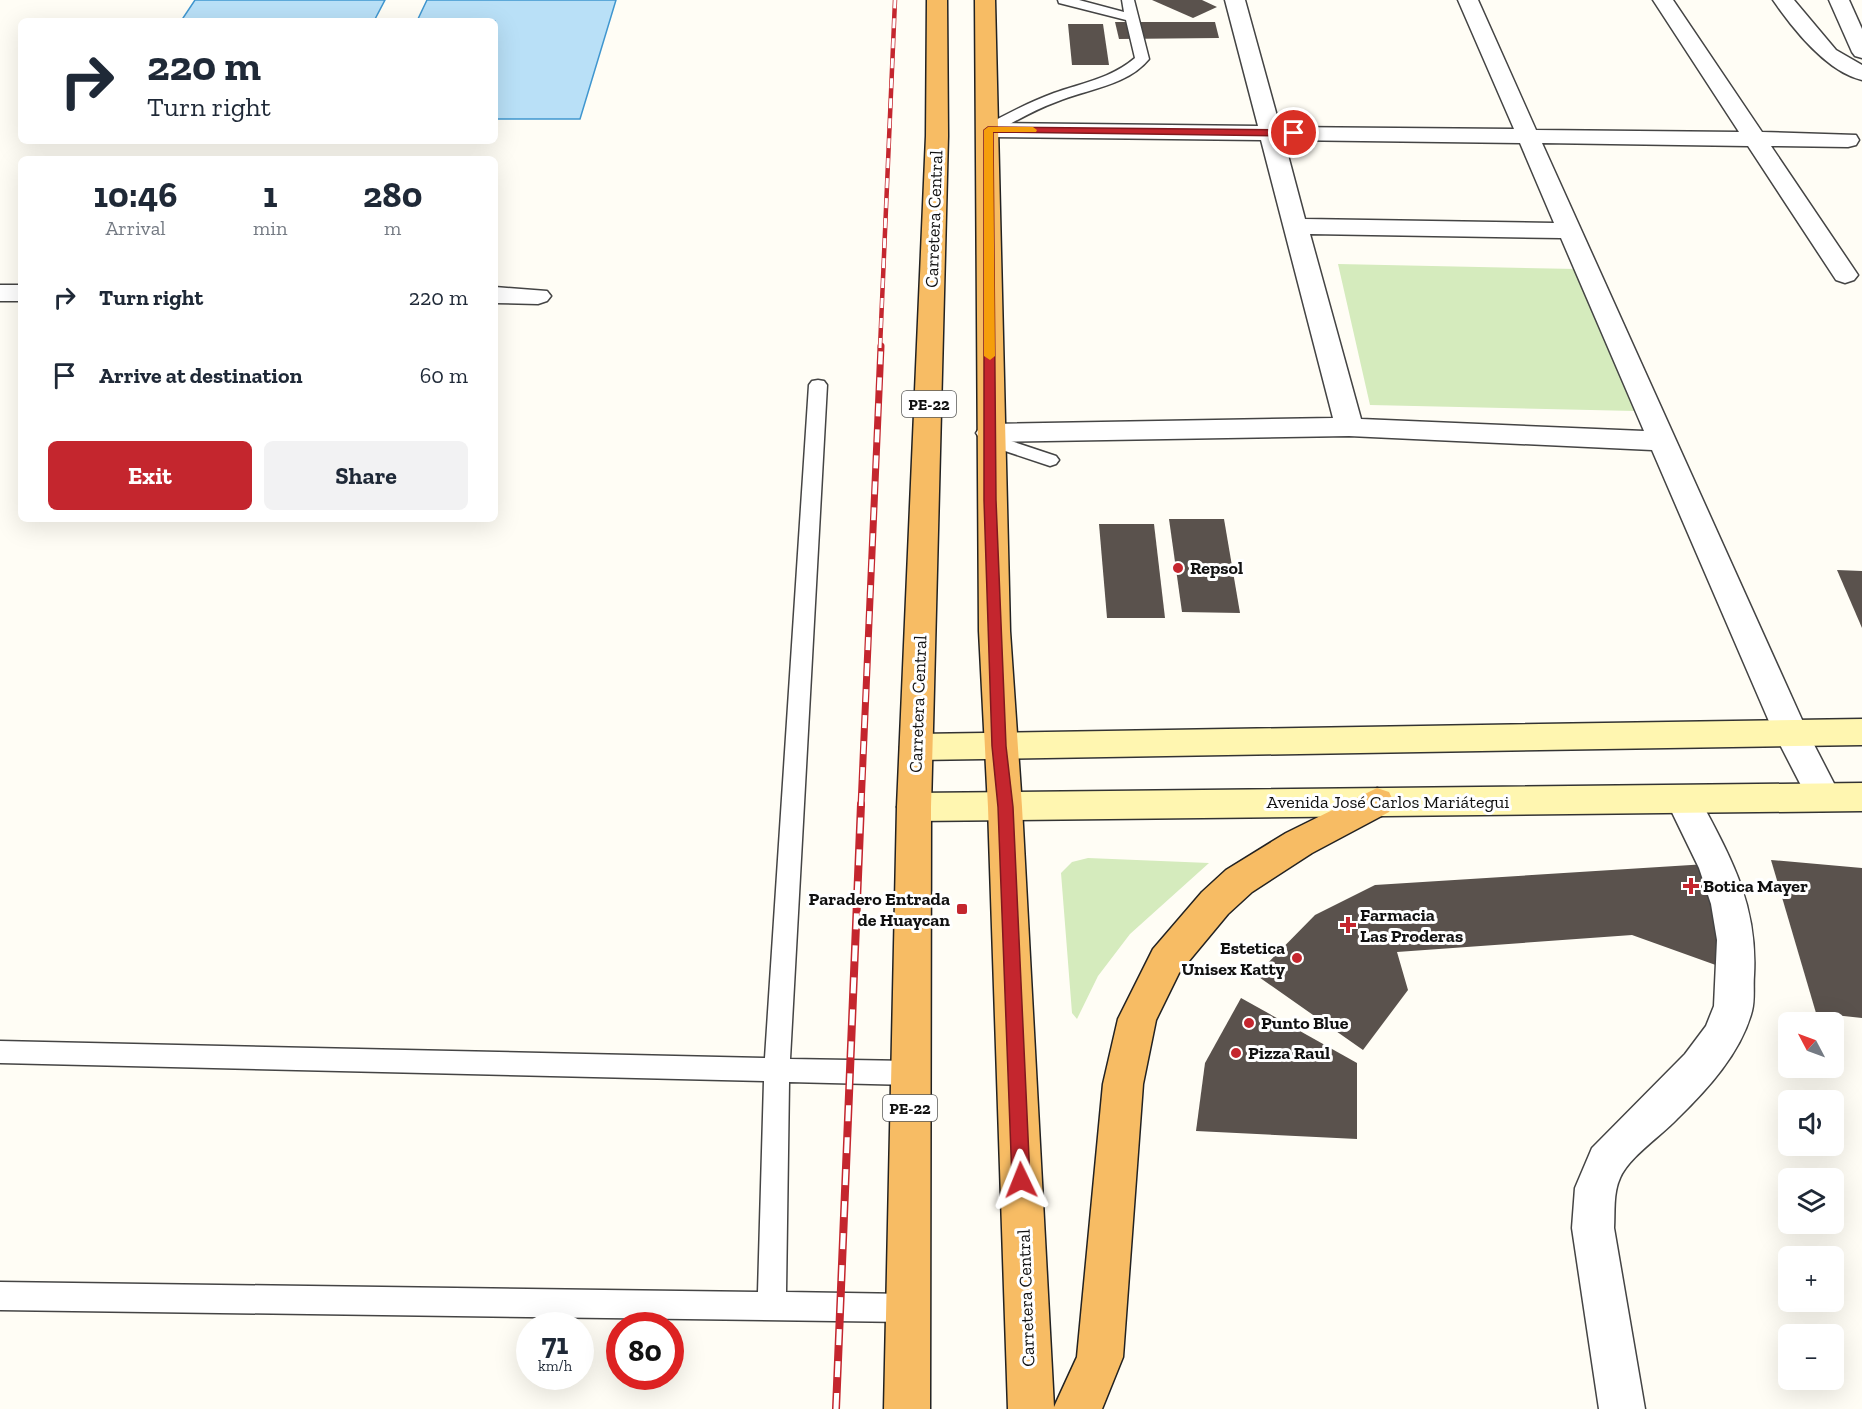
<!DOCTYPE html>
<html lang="en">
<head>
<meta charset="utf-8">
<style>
  :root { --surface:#fff; --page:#f2f2f3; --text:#1f2937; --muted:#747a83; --accent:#c4262e }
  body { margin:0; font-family:"Zilla Slab",serif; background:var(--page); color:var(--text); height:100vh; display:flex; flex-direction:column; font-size:22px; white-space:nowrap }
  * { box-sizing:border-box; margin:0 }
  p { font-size:20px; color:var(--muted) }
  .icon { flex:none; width:33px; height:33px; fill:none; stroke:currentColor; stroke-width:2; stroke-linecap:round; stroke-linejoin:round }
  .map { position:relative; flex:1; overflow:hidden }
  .drawer { position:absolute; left:18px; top:156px; width:480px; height:366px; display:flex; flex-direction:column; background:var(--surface); border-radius:9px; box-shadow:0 6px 24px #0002 }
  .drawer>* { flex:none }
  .top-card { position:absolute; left:18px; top:18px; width:480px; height:126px; border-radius:9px; box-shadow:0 6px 24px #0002; background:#fff; color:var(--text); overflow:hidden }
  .needle { width:39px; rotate:311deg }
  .buttons { position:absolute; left:1778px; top:1012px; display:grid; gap:12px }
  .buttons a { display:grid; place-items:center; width:66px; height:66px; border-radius:9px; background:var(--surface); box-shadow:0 6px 24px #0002; font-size:30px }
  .speed { position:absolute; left:516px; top:1312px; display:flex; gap:12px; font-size:30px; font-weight:700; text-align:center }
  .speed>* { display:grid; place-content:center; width:78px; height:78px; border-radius:50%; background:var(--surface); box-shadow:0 6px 24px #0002; line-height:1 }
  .speed small { font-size:15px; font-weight:400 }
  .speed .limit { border:9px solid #d22; background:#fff; color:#111 }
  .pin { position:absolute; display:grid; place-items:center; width:51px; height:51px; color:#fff; margin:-26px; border:3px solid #fff; border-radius:50%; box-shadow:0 2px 6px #0007 }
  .me { position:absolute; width:66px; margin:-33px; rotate:358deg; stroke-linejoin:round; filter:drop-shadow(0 0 4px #0008) }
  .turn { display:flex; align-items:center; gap:21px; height:126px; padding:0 30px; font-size:27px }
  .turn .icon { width:78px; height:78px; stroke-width:2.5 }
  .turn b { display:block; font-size:42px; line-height:51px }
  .eta { display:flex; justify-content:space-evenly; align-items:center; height:102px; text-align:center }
  .eta b { font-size:36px; font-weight:700; line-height:42px }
  .button { display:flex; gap:12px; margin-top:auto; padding:12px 30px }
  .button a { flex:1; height:69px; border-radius:9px; background:var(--accent); color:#fff; font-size:24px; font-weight:700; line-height:69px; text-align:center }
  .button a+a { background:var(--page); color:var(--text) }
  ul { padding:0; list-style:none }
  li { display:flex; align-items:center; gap:18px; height:78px; padding:0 30px }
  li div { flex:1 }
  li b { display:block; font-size:22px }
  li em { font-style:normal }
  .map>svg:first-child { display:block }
  .green { fill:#d5ebbd }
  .water { fill:#b9e0f7; stroke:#3f96cf; stroke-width:1.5 }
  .building { fill:#5a524d }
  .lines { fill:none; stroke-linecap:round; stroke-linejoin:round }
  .service-casing { stroke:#444; stroke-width:3 }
  .minor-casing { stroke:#444; stroke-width:3 }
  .tertiary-casing { stroke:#444; stroke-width:3 }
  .secondary-casing { stroke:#333; stroke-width:3 }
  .trunk-casing { stroke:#222; stroke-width:3 }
  .service { fill:#fff; fill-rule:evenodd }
  .minor { fill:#fff; fill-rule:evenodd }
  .tertiary { fill:#fff; fill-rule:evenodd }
  .secondary { fill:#fff6b0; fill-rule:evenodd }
  .trunk { fill:#f7bc64; fill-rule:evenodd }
  .rail-far2-casing { stroke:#c4262e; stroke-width:4.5 }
  .rail-far1-casing { stroke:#c4262e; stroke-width:7 }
  .rail-casing { stroke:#c4262e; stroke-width:8 }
  .rail-far2 { stroke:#fff; stroke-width:3; stroke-dasharray:10; stroke-linecap:butt }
  .rail-far1 { stroke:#fff; stroke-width:4.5; stroke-dasharray:13; stroke-linecap:butt }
  .rail { stroke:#fff; stroke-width:5; stroke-dasharray:16; stroke-linecap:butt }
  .route { fill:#c4262e; stroke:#7f191e; stroke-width:1.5 }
  .slow { fill:#f59e0b }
  .poi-dot { fill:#c4262e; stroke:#fff; stroke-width:2 }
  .labels { text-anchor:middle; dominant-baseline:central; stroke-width:6; stroke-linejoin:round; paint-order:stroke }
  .shield { fill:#fff; stroke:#585858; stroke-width:1.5 }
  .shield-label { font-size:16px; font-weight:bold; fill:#111 }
  .street-label { font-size:18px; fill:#111; stroke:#fff }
  .poi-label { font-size:18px; font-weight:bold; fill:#111; stroke:#fff; text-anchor:start }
</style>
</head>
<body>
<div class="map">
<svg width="1862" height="1409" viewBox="0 0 1862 1409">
  <rect width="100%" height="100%" fill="#fffdf5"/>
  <!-- green -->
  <g class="green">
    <polygon points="1338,264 1577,269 1635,411 1370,405"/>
    <polygon points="1088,858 1209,863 1130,934 1098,976 1077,1019 1072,1013 1061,873 1072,862"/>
  </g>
  <!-- water -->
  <g class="water">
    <polygon points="195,0 385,0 374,21 181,21"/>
    <polygon points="427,0 616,0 580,119 495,119 495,21 417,21"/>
  </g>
  <!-- building -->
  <g class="building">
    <polygon points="1152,0 1202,0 1217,7 1193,18"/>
    <polygon points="1115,22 1215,22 1219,38 1119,39"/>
    <polygon points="1068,24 1103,24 1109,65 1072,65"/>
    <polygon points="1169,519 1224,519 1240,613 1182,612"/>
    <polygon points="1099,524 1154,524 1165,618 1107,618"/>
    <polygon points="1837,570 1862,571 1862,628"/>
    <polygon points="1771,860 1862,868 1862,1018 1816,1013"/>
    <polygon points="1707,864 1724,968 1632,935 1397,952 1408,990 1363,1050 1256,975 1315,915 1375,885"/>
    <polygon points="1241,998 1357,1063 1357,1139 1196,1131 1205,1063"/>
  </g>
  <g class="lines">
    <defs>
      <g id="service">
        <path d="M1058 0H1079L1124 12 1122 0H1134L1149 59C1127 86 1087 89 1056 102 1034 110 1014 122 993 133H983L981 130 983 127C1006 114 1030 102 1054 93 1082 83 1112 78 1135 58L1126 20 1059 3Z"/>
        <polygon points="818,380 824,381 827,385 790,1059 911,1061 920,1065 924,1073 920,1081 911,1085 789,1082 786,1292 907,1294 917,1298 921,1308 917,1318 907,1322 0,1310 0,1282 758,1292 764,1081 0,1063 0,1041 765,1058 809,385 812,381"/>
        <polygon points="990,434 1056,456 1059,460 1056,464 1050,466 984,444 981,440 984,436"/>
      </g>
      <g id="minor">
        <path d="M1225 0H1245L1280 127 1514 129 1458 0H1478L1536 130 1739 132 1653 0H1673L1762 132 1856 135 1859 140 1856 145 1848 147 1771 146 1858 275 1854 280 1845 283 1836 280 1748 146 1542 143 1808 733 1841 797 1836 807 1824 811 1812 807 1807 797 1774 733 1652 450 1349 436 990 442 980 439 976 433 980 427 990 424 1333 418 1261 140 988 137 980 135 977 130 980 125 988 123 1258 126ZM1284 140 1520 143 1554 223 1305 219ZM1310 234 1561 238 1644 431 1361 419Z"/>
        <rect x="0" y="285" width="21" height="16"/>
        <polygon points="495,287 547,291 551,296 547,301 538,304 495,303"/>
        <path d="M1683 786 1695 790C1728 853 1758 901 1754 975 1753 987 1755 999 1752 1011 1741 1053 1707 1090 1677 1119 1661 1136 1629 1157 1620 1178 1613 1193 1615 1212 1614 1228L1645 1409H1599L1572 1228 1575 1188 1592 1148 1685 1054 1706 1026 1714 1006 1717 940 1711 904 1699 868 1666 800 1671 790Z"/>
      </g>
      <g id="tertiary">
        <path d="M1773 0H1794L1836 50 1862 65V80C1827 72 1793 29 1773 0Z"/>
        <polygon points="1829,0 1849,0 1862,29 1862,58 1855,56 1852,52"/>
      </g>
      <g id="secondary">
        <polygon points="1862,719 1862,745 917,760 905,756 900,747 905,738 917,734"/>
        <polygon points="1862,783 1862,811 914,821 902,817 897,807 902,797 914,793"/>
      </g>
      <g id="trunk">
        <polygon points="927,0 947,0 948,136 931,807 930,1409 884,1409 897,807 926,136"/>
        <polygon points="975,0 995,0 1010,631 1022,807 1054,1407 1077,1357 1103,1084 1118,1019 1153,949 1202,892 1226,870 1286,833 1377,788 1389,792 1394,802 1389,812 1312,853 1252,892 1228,914 1179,973 1156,1020 1143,1084 1123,1357 1102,1409 1008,1409 988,807 979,631"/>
      </g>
    </defs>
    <!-- service casing -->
    <use href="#service" class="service-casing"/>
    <!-- minor casing -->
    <use href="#minor" class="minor-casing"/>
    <!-- tertiary casing -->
    <use href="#tertiary" class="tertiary-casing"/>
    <!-- secondary casing -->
    <use href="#secondary" class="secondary-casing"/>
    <!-- trunk casing -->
    <use href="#trunk" class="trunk-casing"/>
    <!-- service -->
    <use href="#service" class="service"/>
    <!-- minor -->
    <use href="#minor" class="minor"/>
    <!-- tertiary -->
    <use href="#tertiary" class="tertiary"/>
    <!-- secondary -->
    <use href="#secondary" class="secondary"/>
    <!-- trunk -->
    <use href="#trunk" class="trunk"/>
    <defs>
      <polyline id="rail-far2" points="880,348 895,0"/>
      <polyline id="rail-far1" points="861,806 881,346"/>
      <polyline id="rail" points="836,1409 861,804"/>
    </defs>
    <!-- rail-far2 casing -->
    <use href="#rail-far2" class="rail-far2-casing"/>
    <!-- rail-far1 casing -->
    <use href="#rail-far1" class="rail-far1-casing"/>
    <!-- rail casing -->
    <use href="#rail" class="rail-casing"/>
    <!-- rail-far2 -->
    <use href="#rail-far2" class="rail-far2"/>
    <!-- rail-far1 -->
    <use href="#rail-far1" class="rail-far1"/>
    <!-- rail -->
    <use href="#rail" class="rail"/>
  </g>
  <!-- route -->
  <polygon class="route" points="988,127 1294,130 1298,133 1294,136 993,132 996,500 1006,746 1013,807 1030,1180 1027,1186 1021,1188 1015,1186 1012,1180 998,807 992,746 984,500 984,130"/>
  <!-- slow -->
  <polygon class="slow" points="1033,127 1037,130 1036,132 993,132 995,356 990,360 984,356 984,130 988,127"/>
  <!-- markers -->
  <g class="poi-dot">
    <circle cx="1178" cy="568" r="6"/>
    <path d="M1688 877h6v6h6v6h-6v6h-6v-6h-6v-6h6z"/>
    <rect x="956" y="903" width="12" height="12" rx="3"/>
    <path d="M1345 916h6v6h6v6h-6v6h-6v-6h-6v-6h6z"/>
    <circle cx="1297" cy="958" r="6"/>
    <circle cx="1249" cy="1023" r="6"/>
    <circle cx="1236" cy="1053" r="6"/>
  </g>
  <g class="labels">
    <!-- shield labels -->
    <g class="shield">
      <rect x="902" y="391" width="54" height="26" rx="4.5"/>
      <rect x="883" y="1095" width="54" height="26" rx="4.5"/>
    </g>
    <g class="shield-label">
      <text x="929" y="404">PE-22</text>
      <text x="910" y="1108">PE-22</text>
    </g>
    <!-- street labels -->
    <g class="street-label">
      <text transform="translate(934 219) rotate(-88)">Carretera Central</text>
      <text transform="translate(918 704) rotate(-88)">Carretera Central</text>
      <text x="1388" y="802">Avenida José Carlos Mariátegui</text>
      <text transform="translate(1026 1298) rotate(-92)">Carretera Central</text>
    </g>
    <!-- poi labels -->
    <g class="poi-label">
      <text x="1190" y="568">Repsol</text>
      <text x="1703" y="886">Botica Mayer</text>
      <text x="950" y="899" text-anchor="end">Paradero Entrada<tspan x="950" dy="21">de Huaycan</tspan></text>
      <text x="1360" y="915">Farmacia<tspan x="1360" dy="21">Las Proderas</tspan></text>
      <text x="1285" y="948" text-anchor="end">Estetica<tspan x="1285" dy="21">Unisex Katty</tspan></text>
      <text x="1261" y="1023">Punto Blue</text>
      <text x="1248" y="1053">Pizza Raul</text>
    </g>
  </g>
</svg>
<div class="buttons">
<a><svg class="needle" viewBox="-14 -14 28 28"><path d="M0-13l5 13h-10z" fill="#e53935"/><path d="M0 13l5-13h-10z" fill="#747a83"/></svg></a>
<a><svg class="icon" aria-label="sound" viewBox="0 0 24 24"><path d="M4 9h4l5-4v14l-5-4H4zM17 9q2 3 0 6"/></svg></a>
<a><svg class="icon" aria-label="layers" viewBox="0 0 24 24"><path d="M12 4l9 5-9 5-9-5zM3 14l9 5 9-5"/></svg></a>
<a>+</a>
<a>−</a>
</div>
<div class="speed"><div>71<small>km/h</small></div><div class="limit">80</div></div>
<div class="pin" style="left:1294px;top:133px;background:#d93025"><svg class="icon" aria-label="arrive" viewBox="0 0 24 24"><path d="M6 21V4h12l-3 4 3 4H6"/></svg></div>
<svg class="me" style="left:1021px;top:1180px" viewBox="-20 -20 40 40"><path d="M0-17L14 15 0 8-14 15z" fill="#c4262e" stroke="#fff" stroke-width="4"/></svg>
<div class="top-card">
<div class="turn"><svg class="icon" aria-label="right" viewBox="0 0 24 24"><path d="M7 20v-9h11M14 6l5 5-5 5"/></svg><div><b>220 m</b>Turn right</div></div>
</div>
<section class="drawer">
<div class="eta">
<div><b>10:46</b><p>Arrival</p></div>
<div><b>1</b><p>min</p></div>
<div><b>280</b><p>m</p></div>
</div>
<ul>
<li><svg class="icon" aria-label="right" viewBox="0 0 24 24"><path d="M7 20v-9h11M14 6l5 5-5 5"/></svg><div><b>Turn right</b></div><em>220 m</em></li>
<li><svg class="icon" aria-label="arrive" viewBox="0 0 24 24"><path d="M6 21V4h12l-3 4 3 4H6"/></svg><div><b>Arrive at destination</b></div><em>60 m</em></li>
</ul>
<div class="button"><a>Exit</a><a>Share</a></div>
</section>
</div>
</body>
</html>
